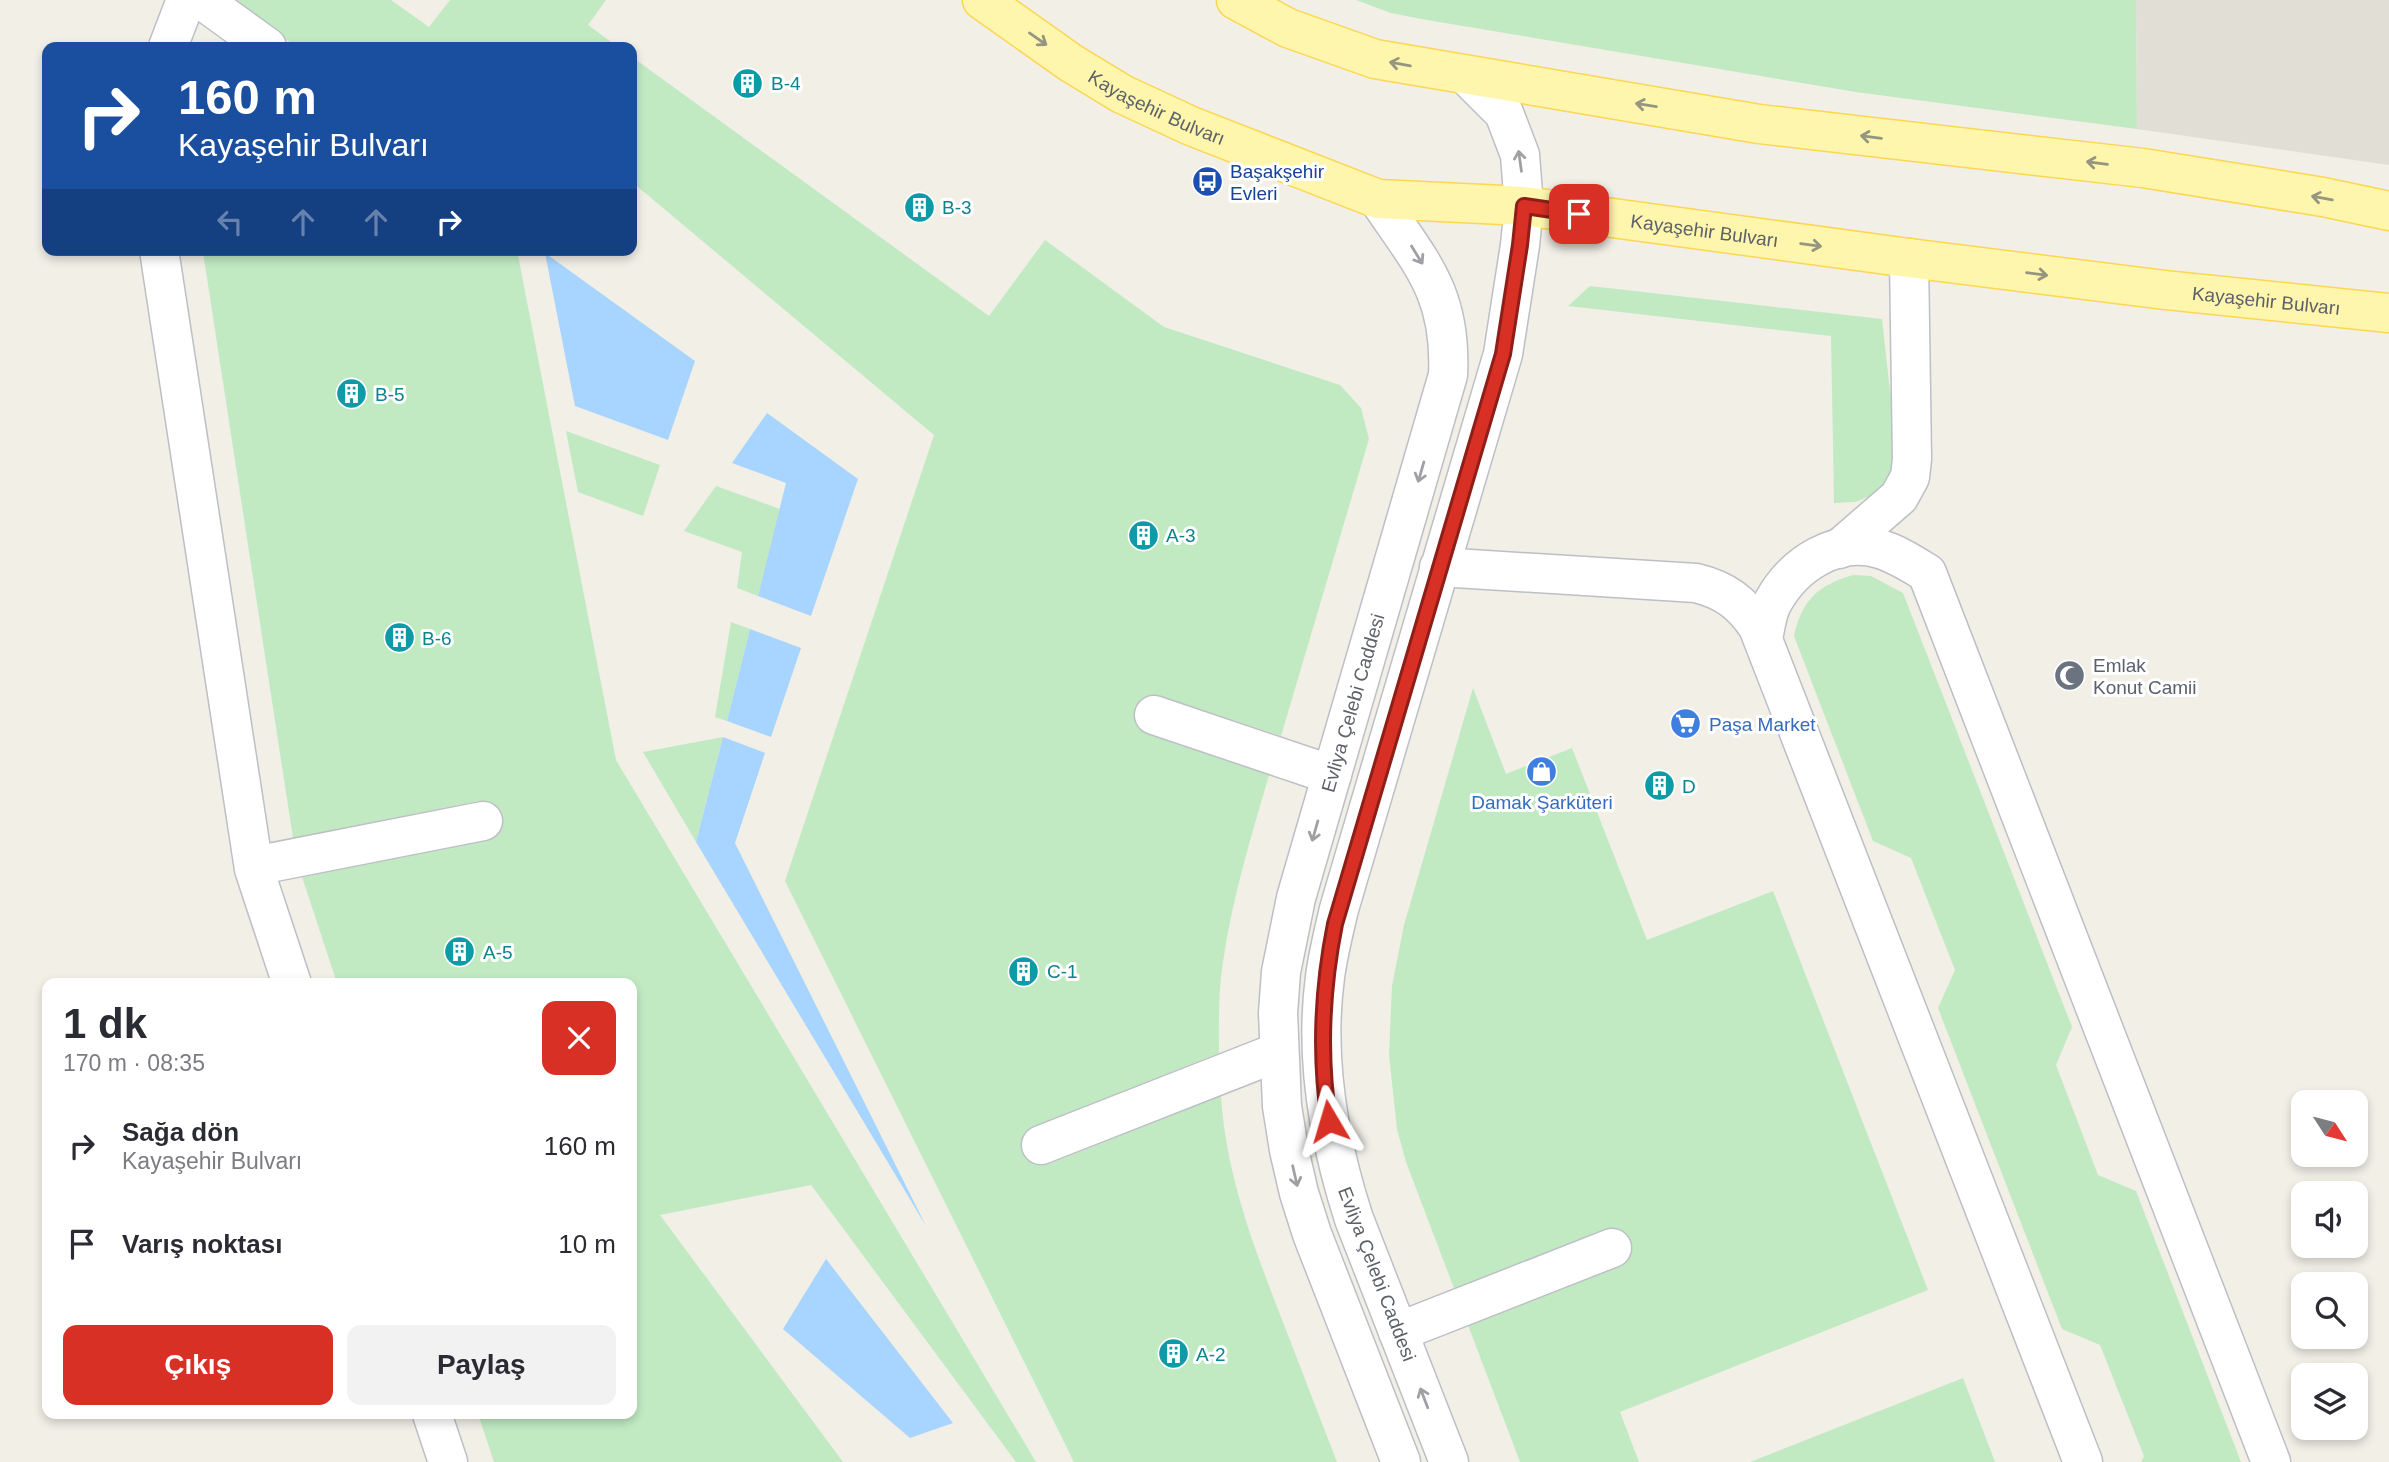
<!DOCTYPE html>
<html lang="tr">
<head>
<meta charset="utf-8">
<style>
  :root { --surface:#fff; --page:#f2f2f3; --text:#2b2b33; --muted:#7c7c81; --accent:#d93025 }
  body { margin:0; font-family:Arial,sans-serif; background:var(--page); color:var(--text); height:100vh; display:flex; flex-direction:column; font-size:26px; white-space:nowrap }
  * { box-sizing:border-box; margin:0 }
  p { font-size:23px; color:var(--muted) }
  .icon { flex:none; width:38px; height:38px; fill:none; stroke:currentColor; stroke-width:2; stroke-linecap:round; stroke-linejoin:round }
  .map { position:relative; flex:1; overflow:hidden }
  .details { position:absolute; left:42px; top:978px; width:595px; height:441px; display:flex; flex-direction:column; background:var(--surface); border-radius:14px; box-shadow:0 4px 10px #0003 }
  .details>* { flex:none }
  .guide { position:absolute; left:42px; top:42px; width:595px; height:214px; border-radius:14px; box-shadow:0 4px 10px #0003; background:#1a4fa0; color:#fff; overflow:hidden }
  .needle { width:46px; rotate:126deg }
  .controls { position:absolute; left:2291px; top:1090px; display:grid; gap:14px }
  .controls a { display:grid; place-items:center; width:77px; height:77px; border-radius:14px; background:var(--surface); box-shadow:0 4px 10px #0003; font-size:35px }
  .pin { position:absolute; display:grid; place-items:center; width:60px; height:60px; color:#fff; margin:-30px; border-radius:14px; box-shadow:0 4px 10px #0006 }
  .me { position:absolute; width:77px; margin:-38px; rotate:353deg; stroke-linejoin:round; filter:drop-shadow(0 0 5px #0008) }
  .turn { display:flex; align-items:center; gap:24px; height:147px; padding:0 21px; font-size:32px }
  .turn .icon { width:91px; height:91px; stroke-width:2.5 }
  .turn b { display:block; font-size:49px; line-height:60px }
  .lanes { display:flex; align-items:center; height:66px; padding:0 21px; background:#0003; justify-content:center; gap:35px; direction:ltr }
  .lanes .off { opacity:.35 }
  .round { display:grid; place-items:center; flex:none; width:74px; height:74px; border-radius:14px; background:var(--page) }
  .headline { display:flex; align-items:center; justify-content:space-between; height:119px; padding:0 21px }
  h1 { font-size:42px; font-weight:800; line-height:52px }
  .cta { display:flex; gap:14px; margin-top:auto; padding:14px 21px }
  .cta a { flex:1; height:80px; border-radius:14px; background:var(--accent); color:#fff; font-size:28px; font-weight:800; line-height:80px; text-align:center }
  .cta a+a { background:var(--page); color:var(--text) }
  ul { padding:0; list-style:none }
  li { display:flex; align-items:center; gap:21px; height:98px; padding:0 21px }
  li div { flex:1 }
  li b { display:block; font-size:26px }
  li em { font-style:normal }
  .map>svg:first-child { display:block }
  .education { fill:#e1ded5 }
  .green { fill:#c1eac3 }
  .water { fill:#a8d5ff }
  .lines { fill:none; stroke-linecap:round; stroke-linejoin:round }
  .minor-casing { stroke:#bdbfc6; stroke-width:41 }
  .major-casing { stroke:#fdd652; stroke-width:41 }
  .minor { stroke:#fff; stroke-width:38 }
  .major { stroke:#fff6ad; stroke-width:38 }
  .oneway { stroke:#969580 }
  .oneway2 { stroke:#9ea0a4 }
  .route-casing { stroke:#8d1f18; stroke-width:18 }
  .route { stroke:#d93025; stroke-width:12 }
  .labels { text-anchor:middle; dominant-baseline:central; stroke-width:6; stroke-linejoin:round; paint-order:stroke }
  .culture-label { font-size:19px; fill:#0d838f; stroke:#fff; text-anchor:start }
  .street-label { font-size:19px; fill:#5d6168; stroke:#fff }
  .transit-label { font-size:19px; fill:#164399; stroke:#fff; text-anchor:start }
  .worship-label { font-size:19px; fill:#5b616d; stroke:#fff; text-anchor:start }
  .shop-label { font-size:19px; fill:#366cbe; stroke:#fff; text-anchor:start }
</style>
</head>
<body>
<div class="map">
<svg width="2389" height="1462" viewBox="0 0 2389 1462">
  <rect width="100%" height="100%" fill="#f1efe6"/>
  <!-- education -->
  <polygon class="education" points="2136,0 2389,0 2389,165 2137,129"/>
  <!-- green -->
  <g class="green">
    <polygon points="231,0 391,0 429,27 450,0 606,0 588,25 618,47 297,47"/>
    <polygon points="1356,0 2136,0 2137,129 1856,92 1421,19 1391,13"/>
    <path d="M632 57 989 316 1045 240 1164 327 1340 385 1361 408 1369 439 1281 736 1160 696 1147 734 1269 775C1251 837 1232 899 1223 962 1218 992 1219 1023 1219 1053L1034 1127 1049 1164 1221 1096C1226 1174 1253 1245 1281 1317 1300 1365 1318 1414 1337 1462H1074L785 881 934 435 632 182Z"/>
    <polygon points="213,250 517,250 616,760 1036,1462 1016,1462 811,1185 660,1215 843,1462 494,1462 478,1414 632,1414 632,984 337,983 302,877 487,840 479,801 293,838 203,252"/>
    <polygon points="1590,286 1882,319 1897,454 1890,488 1855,502 1834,503 1831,336 1568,306"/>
    <polygon points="566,431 660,465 643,516 578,492"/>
    <polygon points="716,486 780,509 758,596 737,588 742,552 684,531"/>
    <path d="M1853 575 1871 576 1903 593 2072 1027 2056 1065 2098 1175 2136 1191 2241 1462H2141L2144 1456 2100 1345 2062 1329 1938 1008 1955 970 1911 858 1873 841 1794 636C1802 600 1818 585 1853 575Z"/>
    <polygon points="731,622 750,629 727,721 715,717"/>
    <polygon points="1473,688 1506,774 1572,748 1647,940 1773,891 1928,1290 1620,1412 1639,1462 1520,1462 1406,1162 1397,1129 1389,1055 1392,986 1404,925"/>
    <polygon points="723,737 696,842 643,752"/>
    <polygon points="1963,1378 1995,1462 1750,1462"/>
  </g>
  <!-- water -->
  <g class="water">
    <polygon points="545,253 695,361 668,440 575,406"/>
    <polygon points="767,413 858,479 811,616 758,596 786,483 732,463"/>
    <polygon points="750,629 801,648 771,737 727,721"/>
    <polygon points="723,737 765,753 735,843 926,1226 696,842"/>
    <polygon points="826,1259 953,1423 910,1438 783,1329"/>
  </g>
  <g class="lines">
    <defs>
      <g id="minor">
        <polyline points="202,0 267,47"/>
        <polyline points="168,47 186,0"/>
        <path d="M1378 199C1421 263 1452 293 1448 375L1296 898 1281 972 1278 1013 1282 1106 1289 1150 1299 1193 1312 1234 1401 1462"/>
        <polyline points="159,250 254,869 292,984"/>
        <polyline points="1839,549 1899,497 1910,477 1912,459 1909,258"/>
        <path d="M1439 567 1696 583C1725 590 1742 603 1758 627L2083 1462"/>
        <path d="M1763 638C1766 626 1767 612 1773 602 1793 565 1836 536 1880 549 1897 554 1912 564 1927 573L2271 1462"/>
        <polyline points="1154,715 1332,775"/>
        <polyline points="254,866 483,821"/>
        <polyline points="1041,1145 1278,1052"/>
        <polyline points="1398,1332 1612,1248"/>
        <polyline points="432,1414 448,1462"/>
        <path d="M1449 1462 1354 1219C1329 1142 1314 1059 1325 977 1328 954 1334 931 1339 909L1503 354 1520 245 1524 206 1520 155 1504 113 1467 76"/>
      </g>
      <g id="major">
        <path id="s1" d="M982 0 1071 63 1122 94 1191 126 1378 199 1524 206 1909 258 2165 290 2389 313"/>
        <polyline points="1236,0 1288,28 1375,59 1759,124 2143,168 2323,197 2389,211"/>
      </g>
    </defs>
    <!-- minor casing -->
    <use href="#minor" class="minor-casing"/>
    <!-- major casing -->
    <use href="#major" class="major-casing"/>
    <!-- minor -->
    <use href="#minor" class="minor"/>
    <!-- major -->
    <use href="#major" class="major"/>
  </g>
  <!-- one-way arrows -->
  <defs><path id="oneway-shaft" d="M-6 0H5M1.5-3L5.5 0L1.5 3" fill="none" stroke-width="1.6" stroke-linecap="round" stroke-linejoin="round" transform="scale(1.75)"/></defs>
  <g class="oneway">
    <use href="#oneway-shaft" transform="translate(1038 39) rotate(35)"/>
    <use href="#oneway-shaft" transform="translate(1400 64) rotate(-170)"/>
    <use href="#oneway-shaft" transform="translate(1646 105) rotate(-171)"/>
    <use href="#oneway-shaft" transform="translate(1871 137) rotate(-173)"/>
    <use href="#oneway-shaft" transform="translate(2097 163) rotate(-173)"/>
    <use href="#oneway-shaft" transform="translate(2322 198) rotate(-170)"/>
    <use href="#oneway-shaft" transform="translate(1811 245) rotate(8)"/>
    <use href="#oneway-shaft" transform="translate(2037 274) rotate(7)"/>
  </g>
  <g class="oneway2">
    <use href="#oneway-shaft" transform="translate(1520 161) rotate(-98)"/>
    <use href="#oneway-shaft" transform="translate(1417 255) rotate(58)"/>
    <use href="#oneway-shaft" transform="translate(1421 472) rotate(106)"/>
    <use href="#oneway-shaft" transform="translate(1315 831) rotate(106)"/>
    <use href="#oneway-shaft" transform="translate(1295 1176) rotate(77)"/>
    <use href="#oneway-shaft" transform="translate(1424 1398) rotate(-111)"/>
  </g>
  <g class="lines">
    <defs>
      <path id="route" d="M1329 1121C1319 1055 1322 989 1335 924L1503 354 1520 245 1524 206 1579 214"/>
    </defs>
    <!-- route casing -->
    <use href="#route" class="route-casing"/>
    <!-- route -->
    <use href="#route" class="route"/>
  </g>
  <!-- icons -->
  <defs>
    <symbol id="building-disc" viewBox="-11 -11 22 22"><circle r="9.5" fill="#0f9aa8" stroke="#fff"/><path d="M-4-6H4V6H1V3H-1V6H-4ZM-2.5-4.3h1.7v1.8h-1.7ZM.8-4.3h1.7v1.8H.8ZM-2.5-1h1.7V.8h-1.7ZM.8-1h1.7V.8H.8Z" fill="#fff"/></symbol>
    <symbol id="bus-disc" viewBox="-11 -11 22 22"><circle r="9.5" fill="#1a4fb4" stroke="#fff"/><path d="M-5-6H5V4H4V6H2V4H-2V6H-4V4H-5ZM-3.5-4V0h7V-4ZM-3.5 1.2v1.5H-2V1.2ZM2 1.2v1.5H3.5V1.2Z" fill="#fff"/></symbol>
    <symbol id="mosque-disc" viewBox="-11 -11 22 22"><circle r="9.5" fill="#6b7280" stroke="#fff"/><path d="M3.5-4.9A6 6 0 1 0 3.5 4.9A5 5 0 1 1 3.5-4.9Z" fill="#fff"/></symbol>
    <symbol id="supermarket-disc" viewBox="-11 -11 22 22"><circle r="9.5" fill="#3f7fe0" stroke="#fff"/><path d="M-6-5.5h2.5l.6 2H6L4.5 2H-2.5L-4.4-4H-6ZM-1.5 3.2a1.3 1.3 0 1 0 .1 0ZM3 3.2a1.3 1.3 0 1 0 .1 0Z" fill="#fff"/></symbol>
    <symbol id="shop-disc" viewBox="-11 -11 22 22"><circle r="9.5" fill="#3f7fe0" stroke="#fff"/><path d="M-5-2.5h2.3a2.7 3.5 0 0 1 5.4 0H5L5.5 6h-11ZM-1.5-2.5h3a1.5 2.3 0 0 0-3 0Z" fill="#fff"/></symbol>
  </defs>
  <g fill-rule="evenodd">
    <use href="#building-disc" x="730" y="66" width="35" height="35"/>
    <use href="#bus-disc" x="1190" y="164" width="35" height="35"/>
    <use href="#building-disc" x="902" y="190" width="35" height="35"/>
    <use href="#building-disc" x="334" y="376" width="35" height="35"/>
    <use href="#building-disc" x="1126" y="518" width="35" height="35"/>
    <use href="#building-disc" x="382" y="620" width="35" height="35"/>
    <use href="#mosque-disc" x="2052" y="658" width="35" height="35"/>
    <use href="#supermarket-disc" x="1668" y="706" width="35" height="35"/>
    <use href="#shop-disc" x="1524" y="754" width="35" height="35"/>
    <use href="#building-disc" x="1642" y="768" width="35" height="35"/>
    <use href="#building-disc" x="442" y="934" width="35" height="35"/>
    <use href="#building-disc" x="1006" y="954" width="35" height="35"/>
    <use href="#building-disc" x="1156" y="1336" width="35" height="35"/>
  </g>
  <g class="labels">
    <!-- culture labels -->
    <g class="culture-label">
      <text x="771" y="83">B-4</text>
      <text x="942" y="207">B-3</text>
      <text x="375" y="394">B-5</text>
      <text x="1166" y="535">A-3</text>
      <text x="422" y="638">B-6</text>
      <text x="1682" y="786">D</text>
      <text x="483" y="952">A-5</text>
      <text x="1047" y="971">C-1</text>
      <text x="1196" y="1354">A-2</text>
    </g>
    <!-- street labels -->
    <g class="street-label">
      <text stroke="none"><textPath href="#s1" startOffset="206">Kayaşehir Bulvarı</textPath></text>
      <text stroke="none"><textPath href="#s1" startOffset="774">Kayaşehir Bulvarı</textPath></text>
      <text stroke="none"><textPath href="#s1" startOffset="1340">Kayaşehir Bulvarı</textPath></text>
      <text transform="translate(1353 703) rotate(-74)">Evliya Çelebi Caddesi</text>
      <text transform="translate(1377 1274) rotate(69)">Evliya Çelebi Caddesi</text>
    </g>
    <!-- transit labels -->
    <g class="transit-label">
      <text x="1230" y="171">Başakşehir<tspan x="1230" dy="22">Evleri</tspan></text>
    </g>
    <!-- worship labels -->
    <g class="worship-label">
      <text x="2093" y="665">Emlak<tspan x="2093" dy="22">Konut Camii</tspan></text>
    </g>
    <!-- shop labels -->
    <g class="shop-label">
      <text x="1709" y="724">Paşa Market</text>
      <text x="1542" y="802" text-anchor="middle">Damak Şarküteri</text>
    </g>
  </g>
</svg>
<div class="controls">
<a><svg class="needle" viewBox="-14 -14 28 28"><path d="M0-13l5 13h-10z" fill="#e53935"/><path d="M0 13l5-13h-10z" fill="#7c7c81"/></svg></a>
<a><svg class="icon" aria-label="sound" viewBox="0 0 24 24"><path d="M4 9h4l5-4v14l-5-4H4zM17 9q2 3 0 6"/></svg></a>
<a><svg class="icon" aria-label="search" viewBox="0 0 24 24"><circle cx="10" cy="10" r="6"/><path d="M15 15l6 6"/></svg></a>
<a><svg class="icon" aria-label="layers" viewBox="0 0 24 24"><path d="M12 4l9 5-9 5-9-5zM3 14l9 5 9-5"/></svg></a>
</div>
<div class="pin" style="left:1579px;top:214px;background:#d93025"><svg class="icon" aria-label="arrive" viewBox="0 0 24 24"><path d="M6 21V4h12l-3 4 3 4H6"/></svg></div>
<svg class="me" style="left:1329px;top:1121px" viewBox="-20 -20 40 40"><path d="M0-17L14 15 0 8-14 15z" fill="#d93025" stroke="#fff" stroke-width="4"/></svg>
<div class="guide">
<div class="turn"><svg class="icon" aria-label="right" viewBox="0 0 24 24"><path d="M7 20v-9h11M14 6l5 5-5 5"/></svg><div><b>160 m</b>Kayaşehir Bulvarı</div></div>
<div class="lanes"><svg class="icon off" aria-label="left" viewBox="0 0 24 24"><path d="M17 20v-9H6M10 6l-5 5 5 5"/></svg><svg class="icon off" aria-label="ahead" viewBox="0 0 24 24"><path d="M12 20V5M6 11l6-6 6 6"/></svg><svg class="icon off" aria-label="ahead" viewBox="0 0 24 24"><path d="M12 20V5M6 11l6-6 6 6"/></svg><svg class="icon" aria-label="right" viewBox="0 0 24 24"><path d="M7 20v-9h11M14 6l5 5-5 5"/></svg></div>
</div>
<section class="details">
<div class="headline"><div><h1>1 dk</h1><p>170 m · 08:35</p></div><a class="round" style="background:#d93025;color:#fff"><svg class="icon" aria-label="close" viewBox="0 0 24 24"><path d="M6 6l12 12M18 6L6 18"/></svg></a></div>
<ul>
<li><svg class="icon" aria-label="right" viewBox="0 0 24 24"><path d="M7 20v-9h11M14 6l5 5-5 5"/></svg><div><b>Sağa dön</b><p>Kayaşehir Bulvarı</p></div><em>160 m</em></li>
<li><svg class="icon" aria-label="arrive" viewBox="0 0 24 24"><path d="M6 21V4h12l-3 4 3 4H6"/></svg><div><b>Varış noktası</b></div><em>10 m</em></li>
</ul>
<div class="cta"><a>Çıkış</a><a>Paylaş</a></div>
</section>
</div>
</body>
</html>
